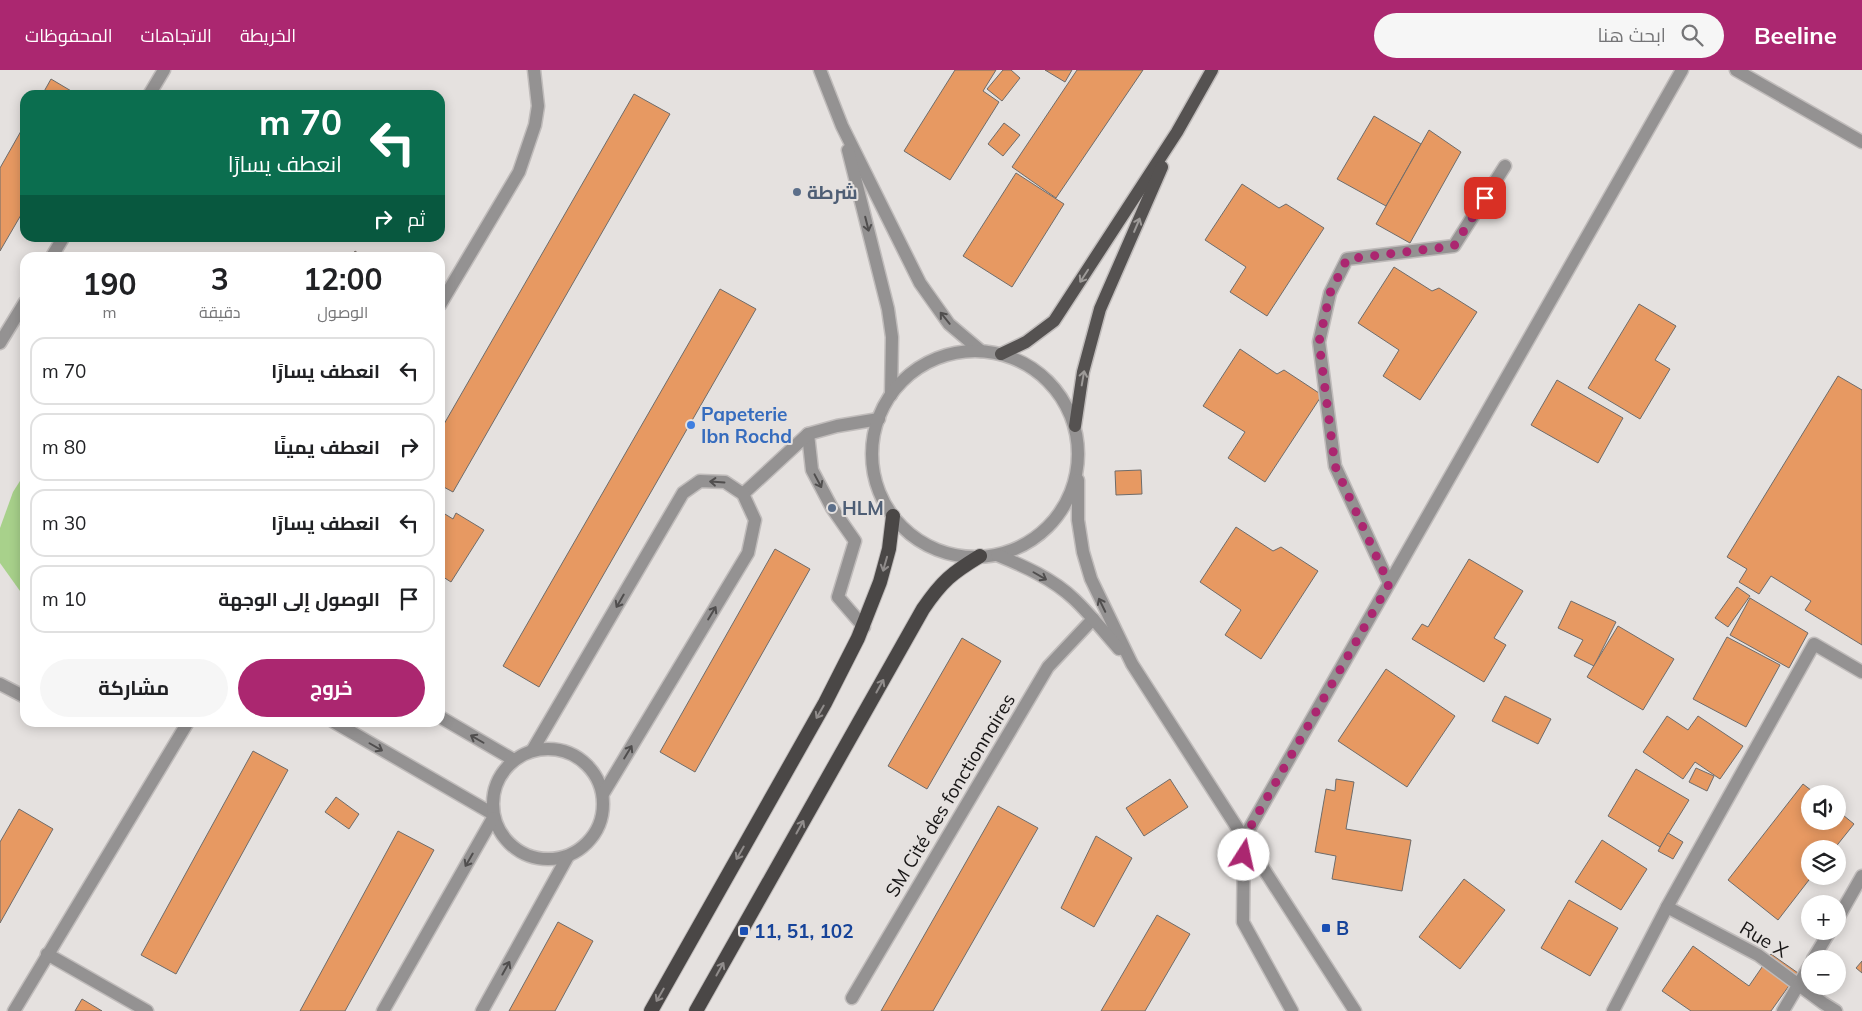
<!DOCTYPE html>
<html lang="ar">
<head>
<meta charset="utf-8">
<style>
  :root { --surface:#fff; --page:#f6f6f6; --text:#202124; --muted:#757577; --line:#e0e0e0; --accent:#ab2770 }
  body { margin:0; font-family:Mulish,Cairo,sans-serif; background:var(--page); color:var(--text); direction:rtl; height:100vh; display:flex; flex-direction:column; font-size:19px; white-space:nowrap }
  * { box-sizing:border-box; margin:0 }
  p { font-size:16px; color:var(--muted) }
  .icon { flex:none; width:28px; height:28px; fill:none; stroke:currentColor; stroke-width:2; stroke-linecap:round; stroke-linejoin:round }
  .map { position:relative; flex:1; overflow:hidden; direction:ltr }
  .side { position:absolute; left:20px; top:182px; width:425px; height:475px; display:flex; flex-direction:column; background:var(--surface); border-radius:15px; box-shadow:0 2px 12px #0003; direction:rtl }
  .side>* { flex:none }
  .guide { position:absolute; left:20px; top:20px; width:425px; height:152px; border-radius:15px; box-shadow:0 2px 12px #0003; direction:rtl; background:#0b6e4f; color:#fff; overflow:hidden }
  .buttons { position:absolute; left:1801px; top:715px; display:grid; gap:10px }
  .buttons a { display:grid; place-items:center; width:45px; height:45px; border-radius:50%; background:var(--surface); box-shadow:0 2px 12px #0003; font-size:25px }
  .pin { position:absolute; display:grid; place-items:center; width:42px; height:42px; color:#fff; margin:-21px; border-radius:10px; box-shadow:0 2px 8px #0006 }
  .me { position:absolute; width:55px; margin:-28px; rotate:10deg; stroke-linejoin:round; filter:drop-shadow(0 0 4px #0008) }
  .turn { display:flex; align-items:center; gap:18px; height:105px; padding:0 20px; font-size:22px }
  .turn .icon { width:65px; height:65px; stroke-width:2.5 }
  .turn b { display:block; font-size:35px; line-height:42px }
  .then { display:flex; align-items:center; height:48px; padding:0 20px; background:#0003; gap:10px; font-size:19px }
  .eta { display:flex; justify-content:space-evenly; align-items:center; height:85px; text-align:center }
  .eta b { font-size:30px; font-weight:700; line-height:35px }
  .action { display:flex; gap:10px; margin-top:auto; padding:10px 20px }
  .action a { flex:1; height:58px; border-radius:30px; background:var(--accent); color:#fff; font-size:20px; font-weight:700; line-height:58px; text-align:center }
  .action a+a { background:var(--page); color:var(--text) }
  ul { padding:0; list-style:none }
  li { display:flex; align-items:center; gap:15px; height:68px; margin:0 10px 8px; padding:0 10px; border:2px solid var(--line); border-radius:15px }
  li div { flex:1 }
  li b { display:block; font-size:19px }
  li em { font-style:normal }
  header { display:flex; align-items:center; gap:30px; box-sizing:border-box; height:70px; padding:0 25px; background:var(--accent); color:#fff }
  header strong { font-size:24px }
  nav { display:flex; gap:28px; margin-inline-start:auto; font-size:18px }
  .search { width:350px; height:45px; background:var(--page); display:flex; align-items:center; gap:12px; box-sizing:border-box; padding:0 18px; border-radius:28px; color:var(--muted); font-size:19px }
  .map>svg:first-child { display:block }
  .green { fill:#a8d18b }
  .building { fill:#e79962; stroke:#6f6c6a }
  .lines { fill:none; stroke-linecap:round; stroke-linejoin:round }
  .service-casing { stroke:#c0bcbb; stroke-width:15 }
  .minor-casing { stroke:#c0bcbb; stroke-width:15 }
  .tertiary-casing { stroke:#c0bcbb; stroke-width:15 }
  .primary-casing { stroke:#c0bcbb; stroke-width:15 }
  .trunk-casing { stroke:#c0bcbb; stroke-width:16 }
  .service { stroke:#949292; stroke-width:12 }
  .minor { stroke:#949292; stroke-width:12 }
  .tertiary { stroke:#949292; stroke-width:12 }
  .primary { stroke:#555251; stroke-width:12 }
  .trunk { stroke:#4a4746; stroke-width:14 }
  .oneway { stroke:#504e4e }
  .oneway2 { stroke:#9d9a98 }
  .oneway3 { stroke:#908c8b }
  .route { stroke:#ab2770; stroke-width:9; stroke-dasharray:0 16.2 }
  .service-dot { fill:#5c6f8a; stroke:#e5e1df; stroke-width:2 }
  .shop-dot { fill:#3f7fe0; stroke:#e5e1df; stroke-width:2 }
  .transit-dot { fill:#1a4fb4; stroke:#e5e1df; stroke-width:2 }
  .labels { text-anchor:middle; dominant-baseline:central; stroke-width:4; stroke-linejoin:round; paint-order:stroke }
  .service-label { font-size:19px; font-weight:bold; fill:#4e5e75; stroke:#e5e1df; text-anchor:start }
  .shop-label { font-size:19px; font-weight:bold; fill:#366cbe; stroke:#e5e1df; text-anchor:start }
  .street-label { font-size:19px; fill:#181616; stroke:#e5e1df }
  .transit-label { font-size:19px; font-weight:bold; fill:#164399; stroke:#e5e1df; text-anchor:start }
</style>
</head>
<body>
<header>
<strong>Beeline</strong>
<div class="search"><svg class="icon" aria-label="search" viewBox="0 0 24 24"><circle cx="10" cy="10" r="6"/><path d="M15 15l6 6"/></svg>ابحث هنا</div>
<nav><a>الخريطة</a><a>الاتجاهات</a><a>المحفوظات</a></nav>
</header>
<div class="map">
<svg width="1862" height="941" viewBox="0 0 1862 941">
  <rect width="100%" height="100%" fill="#e5e1df"/>
  <!-- green -->
  <polygon class="green" points="25,403 25,528 0,493 0,458 13,422"/>
  <!-- building -->
  <g class="building">
    <polygon points="955,0 996,0 983,21 999,32 950,110 904,81"/>
    <polygon points="1003,0 1011,0 1020,8 1002,31 987,19"/>
    <polygon points="1045,0 1072,0 1065,12"/>
    <polygon points="1077,0 1143,0 1056,128 1012,97"/>
    <polygon points="51,9 78,25 42,25"/>
    <polygon points="634,24 670,44 453,422 440,415 440,361"/>
    <polygon points="1374,46 1421,74 1386,136 1337,109"/>
    <polygon points="1004,53 1020,65 1003,86 988,74"/>
    <polygon points="25,54 25,138 0,181 0,98"/>
    <polygon points="1429,60 1461,82 1410,173 1376,154"/>
    <polygon points="1016,103 1064,134 1012,217 963,186"/>
    <polygon points="1242,114 1279,138 1286,134 1324,158 1267,246 1230,222 1246,197 1205,170"/>
    <polygon points="355,181 365,188 351,188"/>
    <polygon points="1394,197 1432,221 1439,218 1477,242 1420,330 1383,306 1399,280 1358,253"/>
    <polygon points="720,219 756,239 539,617 503,596"/>
    <polygon points="1639,234 1676,256 1655,290 1670,299 1640,349 1588,318"/>
    <polygon points="1240,279 1277,304 1284,300 1322,325 1265,412 1228,388 1245,362 1203,336"/>
    <polygon points="1838,306 1862,320 1862,575 1805,540 1811,531 1771,506 1759,524 1739,512 1747,499 1727,487"/>
    <polygon points="1557,310 1623,348 1598,393 1531,355"/>
    <polygon points="1141,400 1142,424 1116,425 1115,401"/>
    <polygon points="440,441 453,449 456,443 484,460 451,512 440,505"/>
    <polygon points="1236,457 1273,481 1281,477 1318,501 1261,589 1225,565 1241,540 1200,512"/>
    <polygon points="775,479 810,499 695,702 660,682"/>
    <polygon points="1469,489 1523,521 1494,568 1506,575 1484,612 1412,569 1422,554 1428,557"/>
    <polygon points="1737,517 1750,526 1728,557 1715,548"/>
    <polygon points="1750,528 1808,563 1789,598 1730,565"/>
    <polygon points="1571,531 1616,552 1594,596 1574,586 1583,570 1558,558"/>
    <polygon points="1618,556 1674,589 1643,640 1587,607"/>
    <polygon points="1727,567 1780,595 1746,657 1693,629"/>
    <polygon points="962,568 1001,591 927,719 888,696"/>
    <polygon points="1386,599 1455,646 1407,717 1338,671"/>
    <polygon points="1505,626 1551,649 1538,674 1492,651"/>
    <polygon points="1667,646 1688,660 1698,646 1743,676 1720,709 1695,692 1683,709 1643,682"/>
    <polygon points="253,681 288,700 176,904 141,885"/>
    <polygon points="1696,698 1714,706 1707,721 1689,712"/>
    <polygon points="1636,699 1689,730 1660,777 1608,746"/>
    <polygon points="1170,709 1188,737 1144,766 1126,738"/>
    <polygon points="1336,709 1354,712 1346,759 1411,770 1402,821 1332,809 1336,786 1315,782 1326,719 1335,721"/>
    <polygon points="1803,714 1816,724 1810,724 1810,751 1838,751 1838,741 1854,754 1834,779 1810,779 1810,806 1812,806 1778,850 1728,810"/>
    <polygon points="336,727 359,744 349,759 325,742"/>
    <polygon points="998,736 1038,758 933,941 881,941"/>
    <polygon points="19,739 53,759 0,853 0,772"/>
    <polygon points="398,761 434,780 345,941 300,941"/>
    <polygon points="1668,763 1683,772 1673,789 1658,781"/>
    <polygon points="1096,766 1132,788 1094,857 1061,838"/>
    <polygon points="1602,770 1647,799 1621,840 1575,812"/>
    <polygon points="1464,809 1505,840 1460,899 1419,867"/>
    <polygon points="1569,830 1618,858 1590,906 1541,878"/>
    <polygon points="1157,845 1190,864 1145,941 1101,941"/>
    <polygon points="558,852 593,871 555,941 509,941"/>
    <polygon points="1693,876 1749,916 1771,884 1798,903 1771,941 1691,941 1662,921"/>
    <polygon points="1862,891 1862,903 1856,898"/>
    <polygon points="82,929 102,941 75,941"/>
  </g>
  <g class="lines">
    <defs>
      <g id="service">
        <polyline points="808,364 812,400 832,438 855,471 838,527 864,557"/>
        <polyline points="1389,513 1335,396 1319,272 1330,223 1347,189 1454,176 1505,96"/>
        <polyline points="852,928 1048,597 1093,549"/>
      </g>
      <g id="minor">
        <polyline points="1736,0 1862,72"/>
        <polyline points="149,25 164,0"/>
        <polyline points="51,188 63,168"/>
        <polyline points="440,235 519,102 535,55 538,36 534,0"/>
        <polyline points="0,273 25,232"/>
        <polyline points="743,424 808,364 837,356 879,349"/>
        <polyline points="0,614 25,627"/>
        <polyline points="440,647 514,690"/>
        <polyline points="334,652 493,744"/>
        <circle cx="548" cy="734" r="55"/>
        <polyline points="532,681 683,423 700,411 725,412 743,424 755,450 748,483 603,724"/>
        <polyline points="1667,837 1758,885 1823,933 1836,941"/>
        <polyline points="1838,848 1862,806"/>
        <polyline points="47,884 147,941"/>
        <polyline points="1813,889 1830,861"/>
        <polyline points="14,941 188,652"/>
        <polyline points="383,941 493,748"/>
        <polyline points="482,941 568,786"/>
        <polyline points="1292,941 1243,852 1244,768 1682,0"/>
        <polyline points="1613,941 1667,837 1814,574 1862,602"/>
        <polyline points="1783,941 1810,895"/>
      </g>
      <g id="tertiary">
        <polyline points="820,0 842,56 920,213 949,254 981,281"/>
        <polyline points="848,80 888,239 892,267 891,325"/>
        <circle cx="975" cy="384" r="103"/>
        <polyline points="1078,410 1078,450 1083,482 1091,509 1132,594 1355,941"/>
        <path d="M997 485C1024 496 1053 509 1074 529 1090 544 1104 562 1119 579"/>
      </g>
      <g id="primary">
        <polyline points="1001,284 1026,272 1054,251 1177,62 1212,0"/>
        <polyline points="1075,356 1083,302 1100,239 1162,97"/>
      </g>
      <g id="trunk">
        <polyline points="651,941 825,633 858,568 880,512 889,479 893,446"/>
        <path d="M696 941 923 539C942 511 952 503 980 486"/>
      </g>
    </defs>
    <!-- service casing -->
    <use href="#service" class="service-casing"/>
    <!-- minor casing -->
    <use href="#minor" class="minor-casing"/>
    <!-- tertiary casing -->
    <use href="#tertiary" class="tertiary-casing"/>
    <!-- primary casing -->
    <use href="#primary" class="primary-casing"/>
    <!-- trunk casing -->
    <use href="#trunk" class="trunk-casing"/>
    <!-- service -->
    <use href="#service" class="service"/>
    <!-- minor -->
    <use href="#minor" class="minor"/>
    <!-- tertiary -->
    <use href="#tertiary" class="tertiary"/>
    <!-- primary -->
    <use href="#primary" class="primary"/>
    <!-- trunk -->
    <use href="#trunk" class="trunk"/>
  </g>
  <!-- one-way arrows -->
  <defs><path id="oneway-shaft" d="M-6 0H5M1.5-3L5.5 0L1.5 3" fill="none" stroke-width="1.6" stroke-linecap="round" stroke-linejoin="round" transform="scale(1.25)"/></defs>
  <g class="oneway">
    <use href="#oneway-shaft" transform="translate(867 154) rotate(76)"/>
    <use href="#oneway-shaft" transform="translate(945 248) rotate(-129)"/>
    <use href="#oneway-shaft" transform="translate(818 411) rotate(62)"/>
    <use href="#oneway-shaft" transform="translate(717 412) rotate(-176)"/>
    <use href="#oneway-shaft" transform="translate(1040 506) rotate(30)"/>
    <use href="#oneway-shaft" transform="translate(620 531) rotate(120)"/>
    <use href="#oneway-shaft" transform="translate(1102 535) rotate(-116)"/>
    <use href="#oneway-shaft" transform="translate(712 543) rotate(-59)"/>
    <use href="#oneway-shaft" transform="translate(477 669) rotate(-150)"/>
    <use href="#oneway-shaft" transform="translate(376 677) rotate(30)"/>
    <use href="#oneway-shaft" transform="translate(628 682) rotate(-59)"/>
    <use href="#oneway-shaft" transform="translate(469 790) rotate(120)"/>
    <use href="#oneway-shaft" transform="translate(506 898) rotate(-61)"/>
  </g>
  <g class="oneway2">
    <use href="#oneway-shaft" transform="translate(1137 155) rotate(-67)"/>
    <use href="#oneway-shaft" transform="translate(1084 206) rotate(123)"/>
    <use href="#oneway-shaft" transform="translate(1083 308) rotate(-80)"/>
  </g>
  <g class="oneway3">
    <use href="#oneway-shaft" transform="translate(885 494) rotate(106)"/>
    <use href="#oneway-shaft" transform="translate(880 616) rotate(-61)"/>
    <use href="#oneway-shaft" transform="translate(820 642) rotate(120)"/>
    <use href="#oneway-shaft" transform="translate(800 757) rotate(-61)"/>
    <use href="#oneway-shaft" transform="translate(740 783) rotate(120)"/>
    <use href="#oneway-shaft" transform="translate(720 899) rotate(-61)"/>
    <use href="#oneway-shaft" transform="translate(660 925) rotate(120)"/>
  </g>
  <g class="lines">
    <!-- route -->
    <polyline class="route" points="1244,785 1244,768 1389,514 1335,396 1319,272 1330,223 1347,189 1454,176 1485,128"/>
  </g>
  <!-- markers -->
  <g class="service-dot">
    <circle cx="797" cy="122" r="5"/>
    <circle cx="832" cy="438" r="5"/>
  </g>
  <circle class="shop-dot" cx="691" cy="355" r="5"/>
  <g class="transit-dot">
    <rect x="1321" y="853" width="10" height="10" rx="2.5"/>
    <rect x="739" y="856" width="10" height="10" rx="2.5"/>
  </g>
  <g class="labels">
    <!-- service labels -->
    <g class="service-label">
      <text x="807" y="122">شرطة</text>
      <text x="842" y="438">HLM</text>
    </g>
    <!-- shop labels -->
    <g class="shop-label">
      <text x="701" y="344">Papeterie<tspan x="701" dy="22">Ibn Rochd</tspan></text>
    </g>
    <!-- street labels -->
    <g class="street-label">
      <text transform="translate(950 725) rotate(-59)">SM Cité des fonctionnaires</text>
      <text transform="translate(1764 869) rotate(31)">Rue X</text>
    </g>
    <!-- transit labels -->
    <g class="transit-label">
      <text x="1336" y="858">B</text>
      <text x="754" y="861">11, 51, 102</text>
    </g>
  </g>
</svg>
<div class="buttons">
<a><svg class="icon" aria-label="sound" viewBox="0 0 24 24"><path d="M4 9h4l5-4v14l-5-4H4zM17 9q2 3 0 6"/></svg></a>
<a><svg class="icon" aria-label="layers" viewBox="0 0 24 24"><path d="M12 4l9 5-9 5-9-5zM3 14l9 5 9-5"/></svg></a>
<a>+</a>
<a>−</a>
</div>
<div class="pin" style="left:1485px;top:128px;background:#d93025"><svg class="icon" aria-label="arrive" viewBox="0 0 24 24"><path d="M6 21V4h12l-3 4 3 4H6"/></svg></div>
<svg class="me" style="left:1244px;top:785px" viewBox="-20 -20 40 40"><circle r="19" fill="#fff"/><path d="M0-13L10 11 0 6-10 11z" fill="#ab2770"/></svg>
<div class="guide">
<div class="turn"><svg class="icon" aria-label="left" viewBox="0 0 24 24"><path d="M17 20v-9H6M10 6l-5 5 5 5"/></svg><div><b>70 m</b>انعطف يسارًا</div></div>
<div class="then">ثم<svg class="icon" aria-label="right" viewBox="0 0 24 24"><path d="M7 20v-9h11M14 6l5 5-5 5"/></svg></div>
</div>
<section class="side">
<div class="eta">
<div><b>12:00</b><p>الوصول</p></div>
<div><b>3</b><p>دقيقة</p></div>
<div><b>190</b><p>m</p></div>
</div>
<ul>
<li><svg class="icon" aria-label="left" viewBox="0 0 24 24"><path d="M17 20v-9H6M10 6l-5 5 5 5"/></svg><div><b>انعطف يسارًا</b></div><em>70 m</em></li>
<li><svg class="icon" aria-label="right" viewBox="0 0 24 24"><path d="M7 20v-9h11M14 6l5 5-5 5"/></svg><div><b>انعطف يمينًا</b></div><em>80 m</em></li>
<li><svg class="icon" aria-label="left" viewBox="0 0 24 24"><path d="M17 20v-9H6M10 6l-5 5 5 5"/></svg><div><b>انعطف يسارًا</b></div><em>30 m</em></li>
<li><svg class="icon" aria-label="arrive" viewBox="0 0 24 24"><path d="M6 21V4h12l-3 4 3 4H6"/></svg><div><b>الوصول إلى الوجهة</b></div><em>10 m</em></li>
</ul>
<div class="action"><a>خروج</a><a>مشاركة</a></div>
</section>
</div>
</body>
</html>
